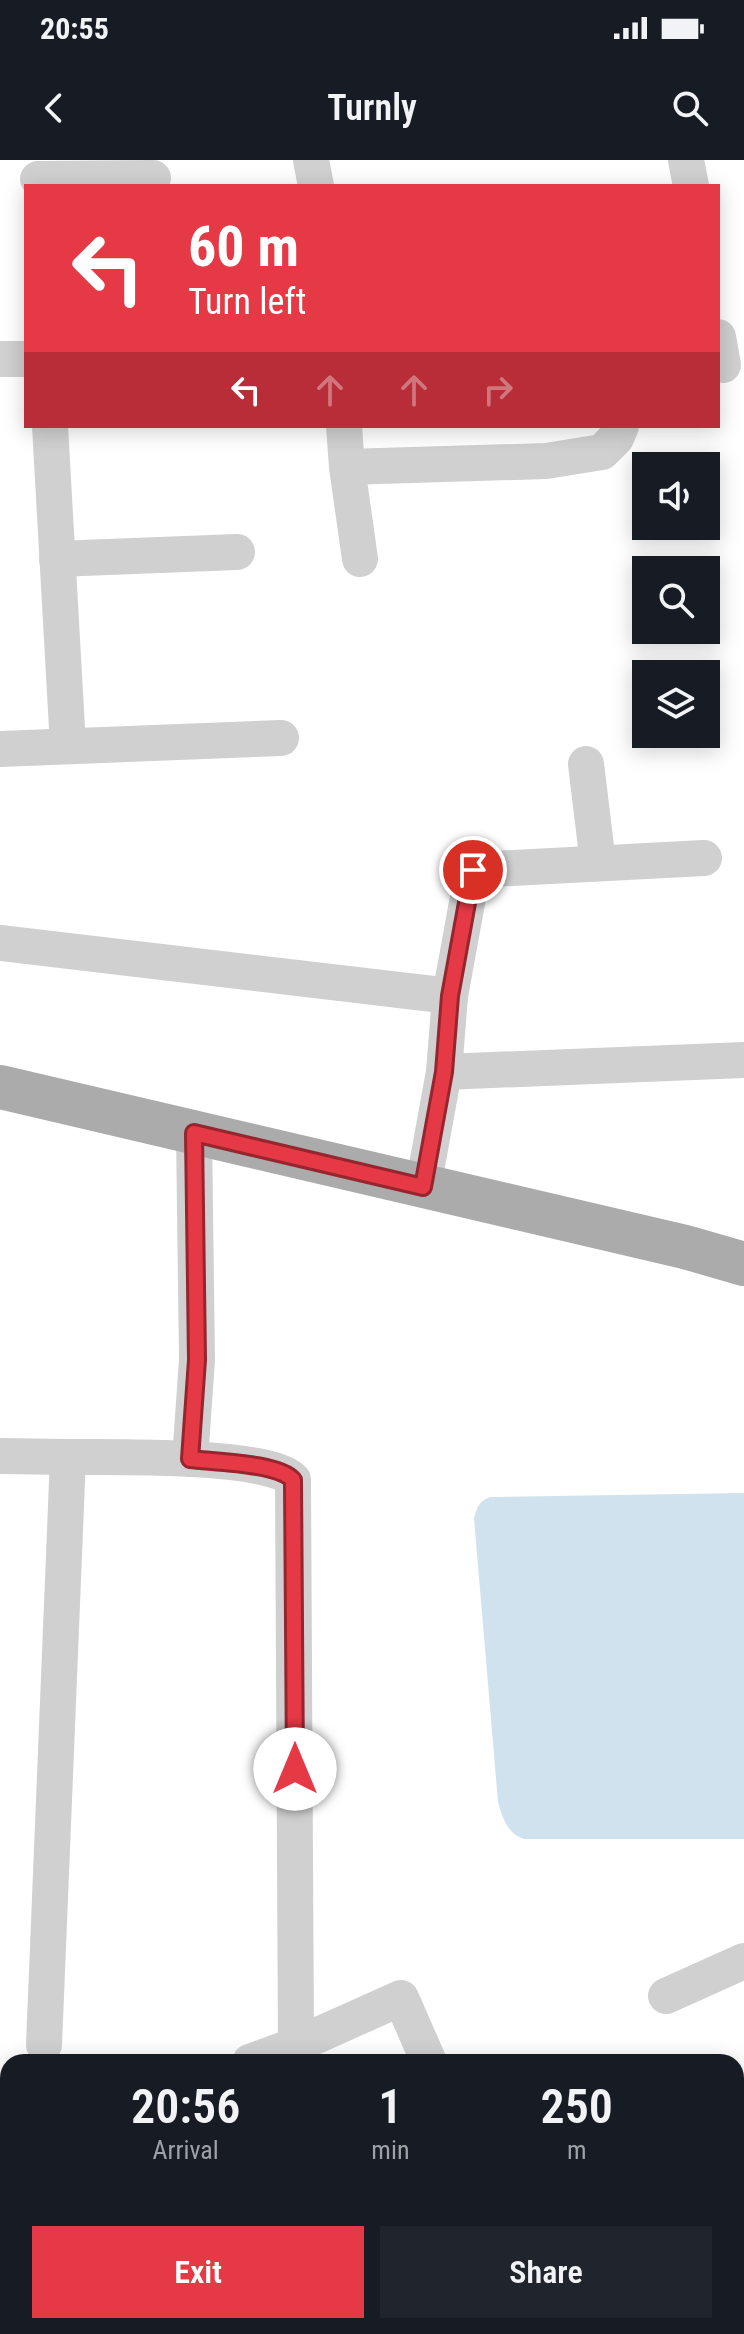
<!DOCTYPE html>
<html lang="en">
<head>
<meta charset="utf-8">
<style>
  :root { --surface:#171b24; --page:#20242c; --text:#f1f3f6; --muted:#9ea1a6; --accent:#e63946 }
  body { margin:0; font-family:"Roboto Condensed",sans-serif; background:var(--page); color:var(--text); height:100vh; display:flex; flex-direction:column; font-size:30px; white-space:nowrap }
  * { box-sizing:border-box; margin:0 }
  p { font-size:26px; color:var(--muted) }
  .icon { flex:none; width:44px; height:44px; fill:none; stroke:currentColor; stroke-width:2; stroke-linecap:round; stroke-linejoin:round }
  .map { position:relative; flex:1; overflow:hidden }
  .panel { position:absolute; left:0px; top:1894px; width:744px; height:280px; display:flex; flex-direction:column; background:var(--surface); border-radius:24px 24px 0 0; box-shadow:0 4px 20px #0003 }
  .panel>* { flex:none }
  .banner { position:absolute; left:24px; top:24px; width:696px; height:244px; border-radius:0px; box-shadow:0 4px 20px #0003; background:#e63946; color:#fff; overflow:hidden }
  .fabs { position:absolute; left:632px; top:292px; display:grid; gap:16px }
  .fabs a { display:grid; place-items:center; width:88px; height:88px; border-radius:0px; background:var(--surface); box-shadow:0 4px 20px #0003; font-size:40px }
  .pin { position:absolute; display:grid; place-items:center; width:68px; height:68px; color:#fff; margin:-34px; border:4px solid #fff; border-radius:50%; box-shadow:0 2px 8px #0007 }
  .me { position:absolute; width:88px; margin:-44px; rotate:0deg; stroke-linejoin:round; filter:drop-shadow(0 0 6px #0008) }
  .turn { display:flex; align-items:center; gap:28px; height:168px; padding:0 32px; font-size:36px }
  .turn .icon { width:104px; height:104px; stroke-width:2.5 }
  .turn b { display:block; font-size:56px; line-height:68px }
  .lanes { display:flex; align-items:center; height:76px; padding:0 32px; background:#0003; justify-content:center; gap:40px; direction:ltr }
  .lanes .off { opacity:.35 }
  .eta { display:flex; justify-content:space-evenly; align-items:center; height:136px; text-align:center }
  .eta b { font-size:48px; font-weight:600; line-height:56px }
  .button { display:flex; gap:16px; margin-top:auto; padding:16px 32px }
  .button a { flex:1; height:92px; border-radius:0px; background:var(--accent); color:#fff; font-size:32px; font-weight:600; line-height:92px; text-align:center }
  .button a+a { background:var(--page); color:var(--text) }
  .status { display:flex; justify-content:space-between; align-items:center; height:56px; padding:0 40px; background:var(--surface); direction:ltr }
  .status svg { height:22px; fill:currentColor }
  header { display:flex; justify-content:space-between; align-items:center; height:104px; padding:0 32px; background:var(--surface); font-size:36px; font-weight:600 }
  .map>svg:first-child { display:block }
  .water { fill:#cfe2ee }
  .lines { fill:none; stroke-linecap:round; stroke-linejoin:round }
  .minor { stroke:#d0d0d0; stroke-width:36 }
  .major { stroke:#ababab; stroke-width:44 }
  .route-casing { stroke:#96252e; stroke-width:20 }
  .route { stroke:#e63946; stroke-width:14 }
</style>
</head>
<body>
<div class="status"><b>20:55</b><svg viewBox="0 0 49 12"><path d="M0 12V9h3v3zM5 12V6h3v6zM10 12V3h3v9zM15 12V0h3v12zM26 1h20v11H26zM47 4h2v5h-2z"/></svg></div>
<header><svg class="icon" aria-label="back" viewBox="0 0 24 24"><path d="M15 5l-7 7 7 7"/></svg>Turnly<svg class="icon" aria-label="search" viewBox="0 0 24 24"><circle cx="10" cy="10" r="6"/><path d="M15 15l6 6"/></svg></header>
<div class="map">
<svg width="744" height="2174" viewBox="0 0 744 2174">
  <rect width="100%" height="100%" fill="#fff"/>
  <!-- water -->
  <path class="water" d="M744 1333V1679H524C507 1673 503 1659 498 1642L474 1358C477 1348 479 1341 490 1337Z"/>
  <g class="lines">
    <!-- minor -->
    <g class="minor">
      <polyline points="311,0 316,26"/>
      <polyline points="686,0 691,26"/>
      <polyline points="38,19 153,18"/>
      <polyline points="718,177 723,205"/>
      <polyline points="0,199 26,199"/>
      <polyline points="50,266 68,586"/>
      <polyline points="344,266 347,307 360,399"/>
      <polyline points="347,307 546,301 602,292 616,278 621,266"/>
      <polyline points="57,399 237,392"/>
      <polyline points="0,589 281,578"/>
      <polyline points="586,604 598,703"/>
      <polyline points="0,783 450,836"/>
      <polyline points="444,912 744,900"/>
      <polyline points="423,1027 444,912 450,836 473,710 704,698"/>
      <polyline points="0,1296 68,1297 44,1885"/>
      <path d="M68 1297C106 1297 271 1294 293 1320L296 1885"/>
      <polyline points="190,1299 197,1200 194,973"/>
      <polyline points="666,1836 744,1801"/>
      <polyline points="250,1902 296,1885 401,1838 429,1902"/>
      <polyline points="736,1998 744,1994"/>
      <polyline points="0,2014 8,2010"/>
      <polyline points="0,2104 8,2117"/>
      <polyline points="37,2166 42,2174"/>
      <polyline points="344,2166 348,2174"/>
      <polyline points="437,2174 453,2166"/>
    </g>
    <!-- major -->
    <polyline class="major" points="0,927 685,1087 744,1104"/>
  </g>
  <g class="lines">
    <defs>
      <path id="route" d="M295 1609 293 1320C278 1303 214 1302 190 1299L197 1200 194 973 423 1027 444 912 450 836 473 710"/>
    </defs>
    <!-- route casing -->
    <use href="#route" class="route-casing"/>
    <!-- route -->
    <use href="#route" class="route"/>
  </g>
</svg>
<div class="fabs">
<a><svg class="icon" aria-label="sound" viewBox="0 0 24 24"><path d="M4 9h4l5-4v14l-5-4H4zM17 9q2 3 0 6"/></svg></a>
<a><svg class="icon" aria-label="search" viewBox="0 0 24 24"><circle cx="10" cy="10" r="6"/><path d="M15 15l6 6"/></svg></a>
<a><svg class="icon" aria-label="layers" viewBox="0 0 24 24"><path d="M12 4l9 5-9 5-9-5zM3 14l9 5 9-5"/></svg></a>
</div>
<div class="pin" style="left:473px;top:710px;background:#d93025"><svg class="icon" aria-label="arrive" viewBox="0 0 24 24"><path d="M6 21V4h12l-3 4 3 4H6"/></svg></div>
<svg class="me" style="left:295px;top:1609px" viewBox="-20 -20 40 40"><circle r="19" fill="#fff"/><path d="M0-13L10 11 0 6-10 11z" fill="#e63946"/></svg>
<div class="banner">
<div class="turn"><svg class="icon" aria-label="left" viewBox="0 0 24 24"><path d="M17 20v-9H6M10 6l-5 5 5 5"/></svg><div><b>60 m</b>Turn left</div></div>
<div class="lanes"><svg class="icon" aria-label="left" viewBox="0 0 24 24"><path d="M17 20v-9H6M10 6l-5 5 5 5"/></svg><svg class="icon off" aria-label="ahead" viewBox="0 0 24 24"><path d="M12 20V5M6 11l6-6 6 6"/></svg><svg class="icon off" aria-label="ahead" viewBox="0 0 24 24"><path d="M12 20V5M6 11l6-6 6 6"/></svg><svg class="icon off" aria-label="right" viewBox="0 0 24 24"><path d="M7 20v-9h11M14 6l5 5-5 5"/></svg></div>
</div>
<section class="panel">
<div class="eta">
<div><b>20:56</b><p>Arrival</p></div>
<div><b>1</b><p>min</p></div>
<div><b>250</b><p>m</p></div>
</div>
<div class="button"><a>Exit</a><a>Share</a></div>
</section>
</div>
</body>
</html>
